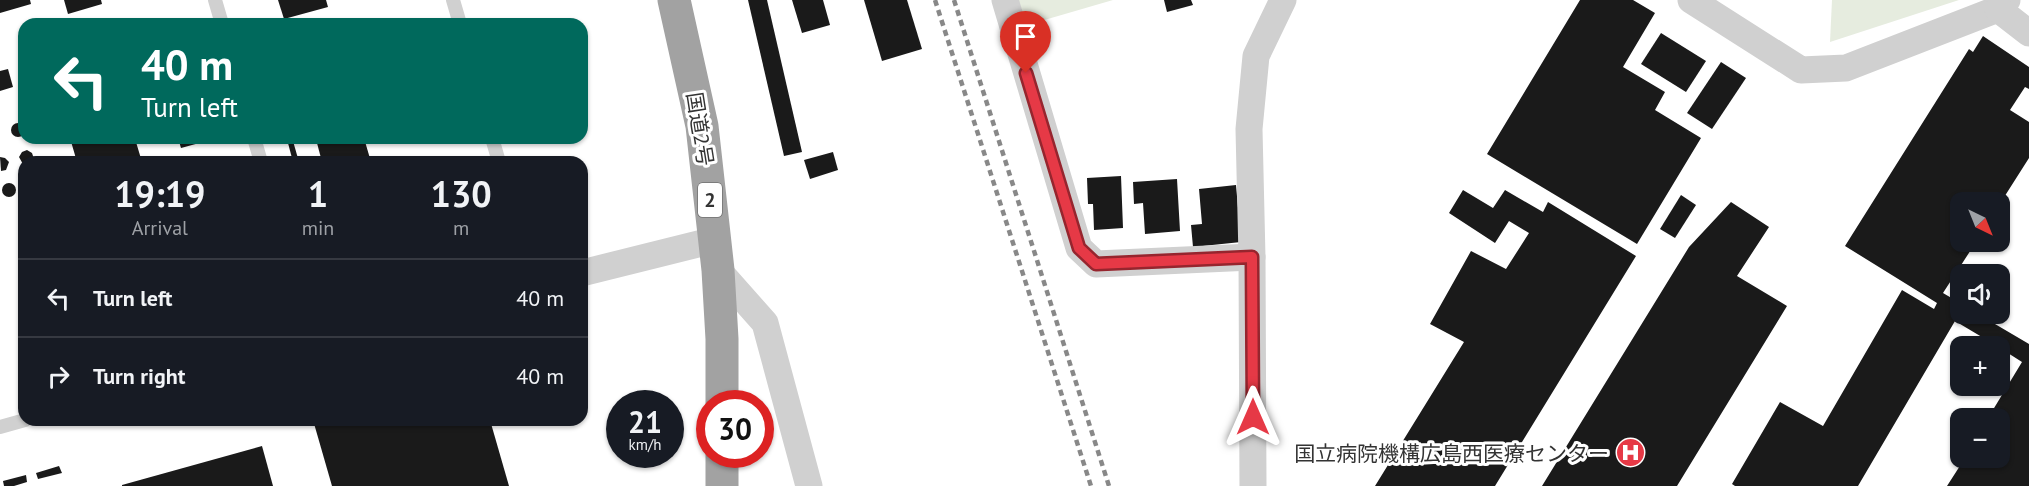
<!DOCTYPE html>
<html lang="en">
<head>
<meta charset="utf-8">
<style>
  :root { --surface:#171b24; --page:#242831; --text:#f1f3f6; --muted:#9ea1a6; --line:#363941 }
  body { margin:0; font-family:"PT Sans","Noto Sans JP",sans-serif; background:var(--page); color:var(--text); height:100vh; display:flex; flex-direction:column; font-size:22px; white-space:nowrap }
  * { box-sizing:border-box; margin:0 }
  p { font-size:20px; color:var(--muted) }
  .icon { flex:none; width:33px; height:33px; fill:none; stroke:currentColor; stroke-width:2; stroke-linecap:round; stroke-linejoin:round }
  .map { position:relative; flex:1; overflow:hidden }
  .side { position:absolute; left:18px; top:156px; width:570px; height:270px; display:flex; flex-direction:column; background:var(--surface); border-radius:18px; box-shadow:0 2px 4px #0004 }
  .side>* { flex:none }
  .top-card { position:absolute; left:18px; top:18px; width:570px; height:126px; border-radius:18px; box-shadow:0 2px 4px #0004; background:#00695c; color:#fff; overflow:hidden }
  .needle { width:39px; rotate:137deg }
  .tools { position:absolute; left:1950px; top:192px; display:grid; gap:12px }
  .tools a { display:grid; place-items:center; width:60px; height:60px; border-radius:12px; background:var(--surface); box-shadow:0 2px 4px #0004; font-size:30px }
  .speed { position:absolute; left:606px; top:390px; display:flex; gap:12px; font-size:30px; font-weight:700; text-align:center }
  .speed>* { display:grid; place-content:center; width:78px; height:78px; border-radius:50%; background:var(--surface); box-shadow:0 2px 4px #0004; line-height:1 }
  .speed small { font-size:15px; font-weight:400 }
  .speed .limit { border:9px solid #d22; background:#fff; color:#111 }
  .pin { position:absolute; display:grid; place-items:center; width:51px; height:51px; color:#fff; margin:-62px -26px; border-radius:50% 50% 50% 0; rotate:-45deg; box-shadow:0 0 6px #0007 }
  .pin .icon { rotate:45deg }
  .me { position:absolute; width:66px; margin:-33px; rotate:0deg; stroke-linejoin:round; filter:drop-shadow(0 0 4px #0008) }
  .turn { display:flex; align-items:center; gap:21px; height:126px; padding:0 24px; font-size:27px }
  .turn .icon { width:78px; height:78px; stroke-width:2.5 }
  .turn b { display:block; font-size:42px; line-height:51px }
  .eta { display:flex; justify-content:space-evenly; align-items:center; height:102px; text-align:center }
  .eta b { font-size:36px; font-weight:700; line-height:42px }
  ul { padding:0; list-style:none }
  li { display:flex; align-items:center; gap:18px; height:78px; padding:0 24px; border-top:2px solid var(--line) }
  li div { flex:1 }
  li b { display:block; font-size:22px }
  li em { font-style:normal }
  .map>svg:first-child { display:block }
  .green { fill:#e6ecdf }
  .building { fill:#1a1a1a }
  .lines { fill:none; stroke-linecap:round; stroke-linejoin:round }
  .service { stroke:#d0d0d0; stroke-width:14 }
  .minor { stroke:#d0d0d0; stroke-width:27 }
  .trunk { stroke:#a2a2a2; stroke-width:33 }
  .rail { stroke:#888; stroke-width:4.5; stroke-dasharray:6 4.5; stroke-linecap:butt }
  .route-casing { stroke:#96252e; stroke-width:15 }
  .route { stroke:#e63946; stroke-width:10 }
  .labels { text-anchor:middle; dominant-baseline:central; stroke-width:6; stroke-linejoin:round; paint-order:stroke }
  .shield { fill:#fff; stroke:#707070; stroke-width:1.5 }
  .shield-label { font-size:20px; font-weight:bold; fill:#333 }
  .street-label { font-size:21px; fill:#333; stroke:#fff }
  .poi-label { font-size:21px; fill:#333; stroke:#fff; text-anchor:end }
</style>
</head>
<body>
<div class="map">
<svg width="2029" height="486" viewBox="0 0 2029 486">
  <rect width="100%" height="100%" fill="#fff"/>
  <!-- green -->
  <g class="green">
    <polygon points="1005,0 1113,0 1013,29"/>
    <polygon points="1832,0 1959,0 1830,42"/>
  </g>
  <!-- building -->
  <g class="building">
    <polygon points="0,0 30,0 31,4 0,13"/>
    <polygon points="64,0 101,0 102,4 68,14"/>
    <polygon points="278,0 326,0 328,7 284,19"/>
    <polygon points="748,0 767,0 802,152 784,156"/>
    <polygon points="792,0 823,0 830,25 802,33"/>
    <polygon points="864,0 907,0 922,49 882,61"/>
    <polygon points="1164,0 1191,0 1193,5 1167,12"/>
    <polygon points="1580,0 1633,0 1655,13 1623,67 1665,92 1655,110 1701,138 1637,244 1487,154"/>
    <polygon points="1661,33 1706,61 1686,92 1641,64"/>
    <polygon points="1983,36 2029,67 2029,89 2025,87 2010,110 2029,122 2029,158 2001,202 1960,202 1960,242 1976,242 1943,293 1960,303 1960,314 1978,314 2029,344 2029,486 1947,486 1965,458 2000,458 2000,418 1988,418 2022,362 2000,348 2000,346 1997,346 1955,321 1858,486 1735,486 1732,484 1780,402 1823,426 1902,290 1934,309 1937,303 1845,246 1969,49 1973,52"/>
    <polygon points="1721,62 1746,78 1712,129 1687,113"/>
    <polygon points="8,69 13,87 0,91 0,71"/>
    <circle cx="18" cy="130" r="7"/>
    <polygon points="70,138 146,138 147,139 136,142 142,162 77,162"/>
    <polygon points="178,138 202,138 203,142 181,148"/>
    <polygon points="336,138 364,138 371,162 322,162 317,143"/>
    <polygon points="293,141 299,162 293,162 288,143"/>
    <polygon points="27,150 32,153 34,159 32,162 24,162 24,166 19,157 22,152"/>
    <polygon points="833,152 838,170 810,179 804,160"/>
    <polygon points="0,157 5,158 9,162 6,170 1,171"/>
    <polygon points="1121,176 1123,228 1094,230 1093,204 1088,204 1087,178"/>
    <polygon points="1177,179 1180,231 1145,234 1143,203 1134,204 1133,182"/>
    <circle cx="9" cy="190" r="7"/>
    <polygon points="1236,185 1241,242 1193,247 1191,225 1202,224 1199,189"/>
    <polygon points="1463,190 1493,208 1505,190 1543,212 1548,202 1636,256 1495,486 1375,486 1464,342 1430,324 1471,251 1506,269 1529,233 1509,221 1495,243 1449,213"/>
    <polygon points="1681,195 1696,205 1675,238 1660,229"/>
    <polygon points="1731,202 1769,227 1737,276 1787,306 1677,486 1542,486 1689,247"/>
    <polygon points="313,420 490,420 509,486 332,486"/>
    <polygon points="262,446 273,486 122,486 122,485"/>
    <polygon points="59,466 62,473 38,479 36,473"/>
    <polygon points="26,475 27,482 14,486 4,486 3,481"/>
  </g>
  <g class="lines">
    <!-- service -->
    <g class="service">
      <polyline points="215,0 222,24"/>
      <polyline points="453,0 460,24"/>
      <polyline points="254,138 261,162"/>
      <polyline points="492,138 499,162"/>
      <polyline points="0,427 25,420"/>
    </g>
    <!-- minor -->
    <g class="minor">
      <polyline points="1005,0 1079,248 1096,264 1252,257"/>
      <polyline points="1691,0 1801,70 1846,68 1998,9 2007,0"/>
      <polyline points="1998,9 2029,33"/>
      <polyline points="718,270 765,323 809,486"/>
      <polyline points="582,273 714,240"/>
      <polyline points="1253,486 1252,257 1249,129 1256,56 1283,0"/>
    </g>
    <!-- trunk -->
    <g class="trunk">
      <polyline points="674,0 702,126 718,270 722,339 722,404"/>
      <polyline points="722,454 722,486"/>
    </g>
    <!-- rail -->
    <g class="rail">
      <polyline points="935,0 1091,486"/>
      <polyline points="954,0 1109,486"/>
    </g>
  </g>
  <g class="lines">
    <defs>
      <polyline id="route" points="1026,73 1079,248 1096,264 1252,257 1253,417"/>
    </defs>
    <!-- route casing -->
    <use href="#route" class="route-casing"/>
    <!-- route -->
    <use href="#route" class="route"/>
  </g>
  <!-- icons -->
  <defs>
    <symbol id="hospital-disc" viewBox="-11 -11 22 22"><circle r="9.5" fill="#e63946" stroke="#fff"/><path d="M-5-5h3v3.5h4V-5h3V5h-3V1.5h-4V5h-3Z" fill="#fff"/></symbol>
  </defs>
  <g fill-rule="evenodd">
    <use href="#hospital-disc" x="1614" y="436" width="33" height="33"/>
  </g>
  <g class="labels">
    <!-- shield labels -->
    <rect class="shield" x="698" y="183" width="24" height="34" rx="4.5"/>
    <g class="shield-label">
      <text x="710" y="200">2</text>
    </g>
    <!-- street labels -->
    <g class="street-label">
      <text transform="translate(700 129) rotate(81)">国道2号</text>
    </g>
    <!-- poi labels -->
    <g class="poi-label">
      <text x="1609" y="453">国立病院機構広島西医療センター</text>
    </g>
  </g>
</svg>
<div class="tools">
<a><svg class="needle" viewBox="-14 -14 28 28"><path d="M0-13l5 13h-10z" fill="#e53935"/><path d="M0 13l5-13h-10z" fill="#9ea1a6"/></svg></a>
<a><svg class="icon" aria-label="sound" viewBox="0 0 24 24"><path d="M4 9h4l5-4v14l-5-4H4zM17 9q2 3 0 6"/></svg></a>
<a>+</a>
<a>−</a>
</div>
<div class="speed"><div>21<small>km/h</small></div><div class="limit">30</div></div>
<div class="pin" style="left:1026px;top:73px;background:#d93025"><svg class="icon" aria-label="arrive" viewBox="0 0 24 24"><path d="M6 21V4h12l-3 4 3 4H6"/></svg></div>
<svg class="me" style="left:1253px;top:417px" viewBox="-20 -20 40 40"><path d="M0-17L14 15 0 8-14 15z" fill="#e63946" stroke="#fff" stroke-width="4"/></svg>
<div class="top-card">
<div class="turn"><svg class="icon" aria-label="left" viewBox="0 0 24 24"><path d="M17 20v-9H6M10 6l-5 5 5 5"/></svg><div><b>40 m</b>Turn left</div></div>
</div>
<section class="side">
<div class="eta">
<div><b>19:19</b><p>Arrival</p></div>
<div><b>1</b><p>min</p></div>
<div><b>130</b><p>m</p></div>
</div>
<ul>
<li><svg class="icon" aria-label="left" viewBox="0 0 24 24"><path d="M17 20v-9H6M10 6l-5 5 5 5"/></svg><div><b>Turn left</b></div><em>40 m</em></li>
<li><svg class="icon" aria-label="right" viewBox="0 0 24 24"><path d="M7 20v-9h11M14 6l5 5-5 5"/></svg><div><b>Turn right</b></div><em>40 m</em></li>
</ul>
</section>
</div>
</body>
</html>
